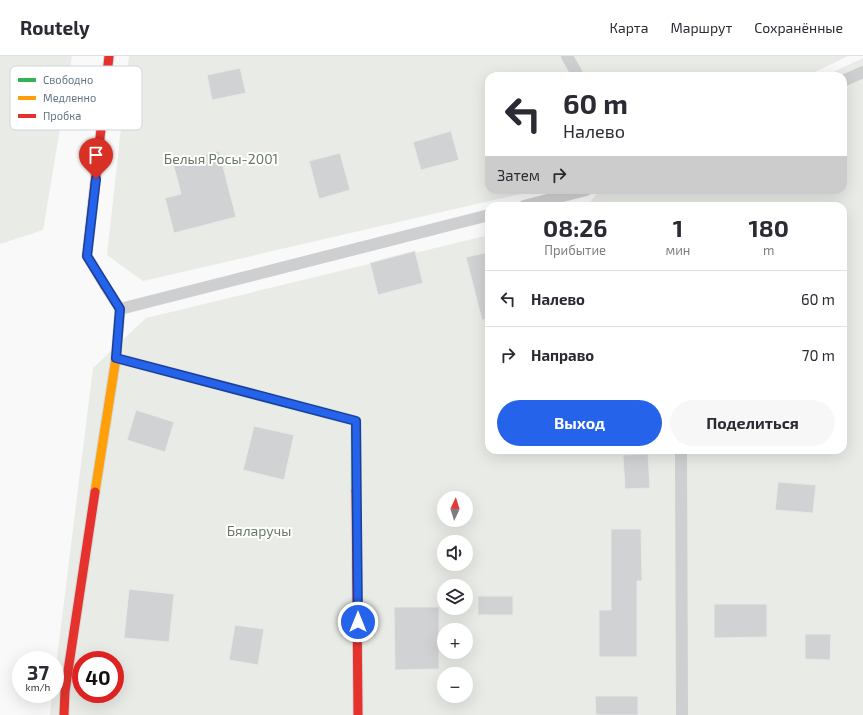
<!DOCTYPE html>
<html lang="ru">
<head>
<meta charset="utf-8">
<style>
  :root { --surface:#fff; --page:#f7f7f7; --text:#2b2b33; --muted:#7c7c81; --line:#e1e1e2; --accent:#2563eb }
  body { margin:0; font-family:"Exo 2",sans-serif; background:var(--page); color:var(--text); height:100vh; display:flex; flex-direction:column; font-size:15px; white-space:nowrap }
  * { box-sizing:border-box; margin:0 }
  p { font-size:13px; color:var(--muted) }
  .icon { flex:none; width:22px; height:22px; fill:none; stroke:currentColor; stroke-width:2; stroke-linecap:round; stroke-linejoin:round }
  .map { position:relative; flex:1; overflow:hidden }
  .panel { position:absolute; left:485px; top:146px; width:362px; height:252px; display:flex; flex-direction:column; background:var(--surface); border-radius:12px; box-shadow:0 4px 16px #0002 }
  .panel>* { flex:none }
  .guide { position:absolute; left:485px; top:16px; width:362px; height:122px; border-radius:12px; box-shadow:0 4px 16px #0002; background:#fff; color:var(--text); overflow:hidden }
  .needle { width:26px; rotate:4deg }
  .fabs { position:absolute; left:437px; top:435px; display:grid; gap:8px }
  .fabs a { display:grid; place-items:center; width:36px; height:36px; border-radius:50%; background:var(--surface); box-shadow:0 4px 16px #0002; font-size:20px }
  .speed { position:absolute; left:12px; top:595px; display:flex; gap:8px; font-size:20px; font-weight:700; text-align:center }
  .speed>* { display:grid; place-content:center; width:52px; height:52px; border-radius:50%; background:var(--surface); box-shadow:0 4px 16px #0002; line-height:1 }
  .speed small { font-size:10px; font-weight:400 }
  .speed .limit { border:6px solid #d22; background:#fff; color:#111 }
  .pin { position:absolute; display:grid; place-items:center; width:34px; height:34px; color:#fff; margin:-41px -17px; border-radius:50% 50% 50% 0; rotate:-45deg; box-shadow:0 0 4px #0007 }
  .pin .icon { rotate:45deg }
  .me { position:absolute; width:44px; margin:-22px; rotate:0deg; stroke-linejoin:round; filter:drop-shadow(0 0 3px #0008) }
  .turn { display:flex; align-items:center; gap:14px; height:84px; padding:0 12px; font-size:18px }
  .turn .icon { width:52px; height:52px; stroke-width:2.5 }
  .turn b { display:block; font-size:28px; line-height:34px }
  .then { display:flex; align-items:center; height:38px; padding:0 12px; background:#0003; gap:8px; font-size:15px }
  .eta { display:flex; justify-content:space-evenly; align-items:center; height:68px; text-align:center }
  .eta b { font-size:24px; font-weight:700; line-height:28px }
  .primary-button { display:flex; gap:8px; margin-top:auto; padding:8px 12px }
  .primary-button a { flex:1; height:46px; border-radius:24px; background:var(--accent); color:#fff; font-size:16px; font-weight:700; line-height:46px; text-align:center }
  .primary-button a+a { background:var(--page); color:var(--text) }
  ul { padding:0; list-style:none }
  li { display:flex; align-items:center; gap:12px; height:56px; padding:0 12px; border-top:1px solid var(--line) }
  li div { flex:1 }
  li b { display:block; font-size:15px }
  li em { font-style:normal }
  header { display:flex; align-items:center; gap:24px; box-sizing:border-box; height:56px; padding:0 20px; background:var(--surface); border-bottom:1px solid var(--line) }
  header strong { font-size:19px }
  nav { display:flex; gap:22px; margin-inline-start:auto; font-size:14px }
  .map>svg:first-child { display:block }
  .green { fill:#e8ebe6; fill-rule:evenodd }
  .building { fill:#d0d2d3; stroke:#e8e8e8 }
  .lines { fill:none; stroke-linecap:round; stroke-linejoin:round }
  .fast-casing { stroke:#d5d6d7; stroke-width:11 }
  .slow-casing { stroke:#d5d6d7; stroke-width:11 }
  .jam-casing { stroke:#d5d6d7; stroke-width:11 }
  .lane { stroke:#cecfd0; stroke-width:12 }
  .fast { stroke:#30b455; stroke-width:9 }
  .slow { stroke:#ff9f0a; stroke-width:9 }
  .jam { stroke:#e5322d; stroke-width:9 }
  .route-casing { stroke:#184099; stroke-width:10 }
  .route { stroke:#2563eb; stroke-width:7 }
  .labels { text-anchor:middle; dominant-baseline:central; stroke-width:4; stroke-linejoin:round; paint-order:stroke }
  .park-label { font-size:14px; fill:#687a64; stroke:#fff }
  .key { fill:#fff; stroke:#d1d6da; stroke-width:1 }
  .key-label { font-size:11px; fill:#657683 }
</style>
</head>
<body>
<header>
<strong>Routely</strong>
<nav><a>Карта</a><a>Маршрут</a><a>Сохранённые</a></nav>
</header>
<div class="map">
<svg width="863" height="659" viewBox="0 0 863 659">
  <rect width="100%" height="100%" fill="#f9f9f9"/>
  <!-- green -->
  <g class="green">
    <polygon points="0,0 72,0 43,174 0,188"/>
    <polygon points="129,0 848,0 807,20 489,20 489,134 537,134 143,225 107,199"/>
    <path d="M863 2V659H50L52 638H55V618L93 312 146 262 489 179V394H843V150H587L600 134H843V20H825ZM444 442H466V464H444ZM444 486H466V508H444ZM444 530H466V552H444ZM444 574H466V596H444ZM81 604H115V638H81ZM444 618H466V640H444Z"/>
  </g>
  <!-- building -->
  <g class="building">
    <polygon points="240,12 246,37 212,44 207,19"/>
    <polygon points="451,75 459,104 421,114 413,86"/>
    <polygon points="219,95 236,161 174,177 165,142 181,138 173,107"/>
    <polygon points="340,97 350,134 319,143 309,105"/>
    <polygon points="415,195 423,227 378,239 370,207"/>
    <polygon points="489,196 489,263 482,264 466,201"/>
    <polygon points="136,354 174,366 165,396 127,384"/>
    <polygon points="254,370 294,379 284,424 243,414"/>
    <polygon points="648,398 650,432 625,433 623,399"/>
    <polygon points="778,426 816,429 813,457 775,454"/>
    <polygon points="611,473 641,473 642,525 637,525 637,601 599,601 599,554 611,554"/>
    <polygon points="129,533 174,538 169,586 124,582"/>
    <rect x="478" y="540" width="35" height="19"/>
    <polygon points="714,548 767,548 767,581 714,582"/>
    <polygon points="394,551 439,551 439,613 395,614"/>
    <polygon points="235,569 264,573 258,609 229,604"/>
    <polygon points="805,578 831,578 830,604 805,603"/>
    <polygon points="595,640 638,640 638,659 596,659"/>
  </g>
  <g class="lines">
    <defs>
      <polyline id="fast" points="116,302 356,365 356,435"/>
      <polyline id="slow" points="95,436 116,302 120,253 105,230"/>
      <g id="jam">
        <polyline points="105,230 87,200 109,0"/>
        <polyline points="356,435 358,659"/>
        <polyline points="64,659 65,635 95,436"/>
      </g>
    </defs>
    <!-- fast casing -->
    <use href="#fast" class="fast-casing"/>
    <!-- slow casing -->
    <use href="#slow" class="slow-casing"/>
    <!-- jam casing -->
    <use href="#jam" class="jam-casing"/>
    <!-- lane -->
    <g class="lane">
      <polyline points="567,0 578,20"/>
      <polyline points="843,25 863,16"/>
      <polyline points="524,150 586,134"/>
      <polyline points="120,253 489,159"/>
      <polyline points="681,394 682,659"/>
    </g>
    <!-- fast -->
    <use href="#fast" class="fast"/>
    <!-- slow -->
    <use href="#slow" class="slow"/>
    <!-- jam -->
    <use href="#jam" class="jam"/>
  </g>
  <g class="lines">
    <defs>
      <polyline id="route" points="96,123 87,200 120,253 116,302 356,365 358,566"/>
    </defs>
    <!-- route casing -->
    <use href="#route" class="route-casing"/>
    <!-- route -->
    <use href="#route" class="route"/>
  </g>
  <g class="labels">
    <!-- park labels -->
    <g class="park-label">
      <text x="221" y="102">Белыя Росы-2001</text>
      <text x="259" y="474">Бяларучы</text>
    </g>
  </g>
  <!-- legend -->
  <rect x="10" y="10" width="132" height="64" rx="6" class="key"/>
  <rect x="18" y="22" width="18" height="4" fill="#30b455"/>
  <rect x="18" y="40" width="18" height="4" fill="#ff9f0a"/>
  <rect x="18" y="58" width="18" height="4" fill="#e5322d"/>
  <g class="key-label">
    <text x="43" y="28">Свободно</text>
    <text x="43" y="46">Медленно</text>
    <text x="43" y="64">Пробка</text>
  </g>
</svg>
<div class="fabs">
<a><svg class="needle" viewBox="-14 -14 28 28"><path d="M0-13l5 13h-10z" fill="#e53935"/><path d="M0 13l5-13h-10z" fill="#7c7c81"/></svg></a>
<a><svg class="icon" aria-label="sound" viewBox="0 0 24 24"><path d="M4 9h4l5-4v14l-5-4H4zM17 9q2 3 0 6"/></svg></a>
<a><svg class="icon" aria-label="layers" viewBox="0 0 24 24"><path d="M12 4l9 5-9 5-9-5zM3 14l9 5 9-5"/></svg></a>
<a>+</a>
<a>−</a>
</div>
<div class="speed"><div>37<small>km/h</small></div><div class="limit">40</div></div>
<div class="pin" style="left:96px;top:123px;background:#d93025"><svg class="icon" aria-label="arrive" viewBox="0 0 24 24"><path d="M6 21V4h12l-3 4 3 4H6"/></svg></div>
<svg class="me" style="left:358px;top:566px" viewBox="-20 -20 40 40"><circle r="17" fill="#2563eb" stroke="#fff" stroke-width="3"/><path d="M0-11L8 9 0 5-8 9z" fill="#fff"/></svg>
<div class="guide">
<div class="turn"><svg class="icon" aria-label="left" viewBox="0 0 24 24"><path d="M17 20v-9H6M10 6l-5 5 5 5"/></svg><div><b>60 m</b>Налево</div></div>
<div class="then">Затем<svg class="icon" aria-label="right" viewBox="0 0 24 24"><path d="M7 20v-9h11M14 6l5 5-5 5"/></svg></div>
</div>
<section class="panel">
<div class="eta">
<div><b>08:26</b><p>Прибытие</p></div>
<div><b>1</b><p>мин</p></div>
<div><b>180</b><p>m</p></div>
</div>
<ul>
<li><svg class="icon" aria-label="left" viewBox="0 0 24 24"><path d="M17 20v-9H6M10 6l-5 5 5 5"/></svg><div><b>Налево</b></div><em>60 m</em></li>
<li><svg class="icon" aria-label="right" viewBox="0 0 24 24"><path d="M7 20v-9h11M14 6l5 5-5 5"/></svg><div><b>Направо</b></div><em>70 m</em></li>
</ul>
<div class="primary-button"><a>Выход</a><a>Поделиться</a></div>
</section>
</div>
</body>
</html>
